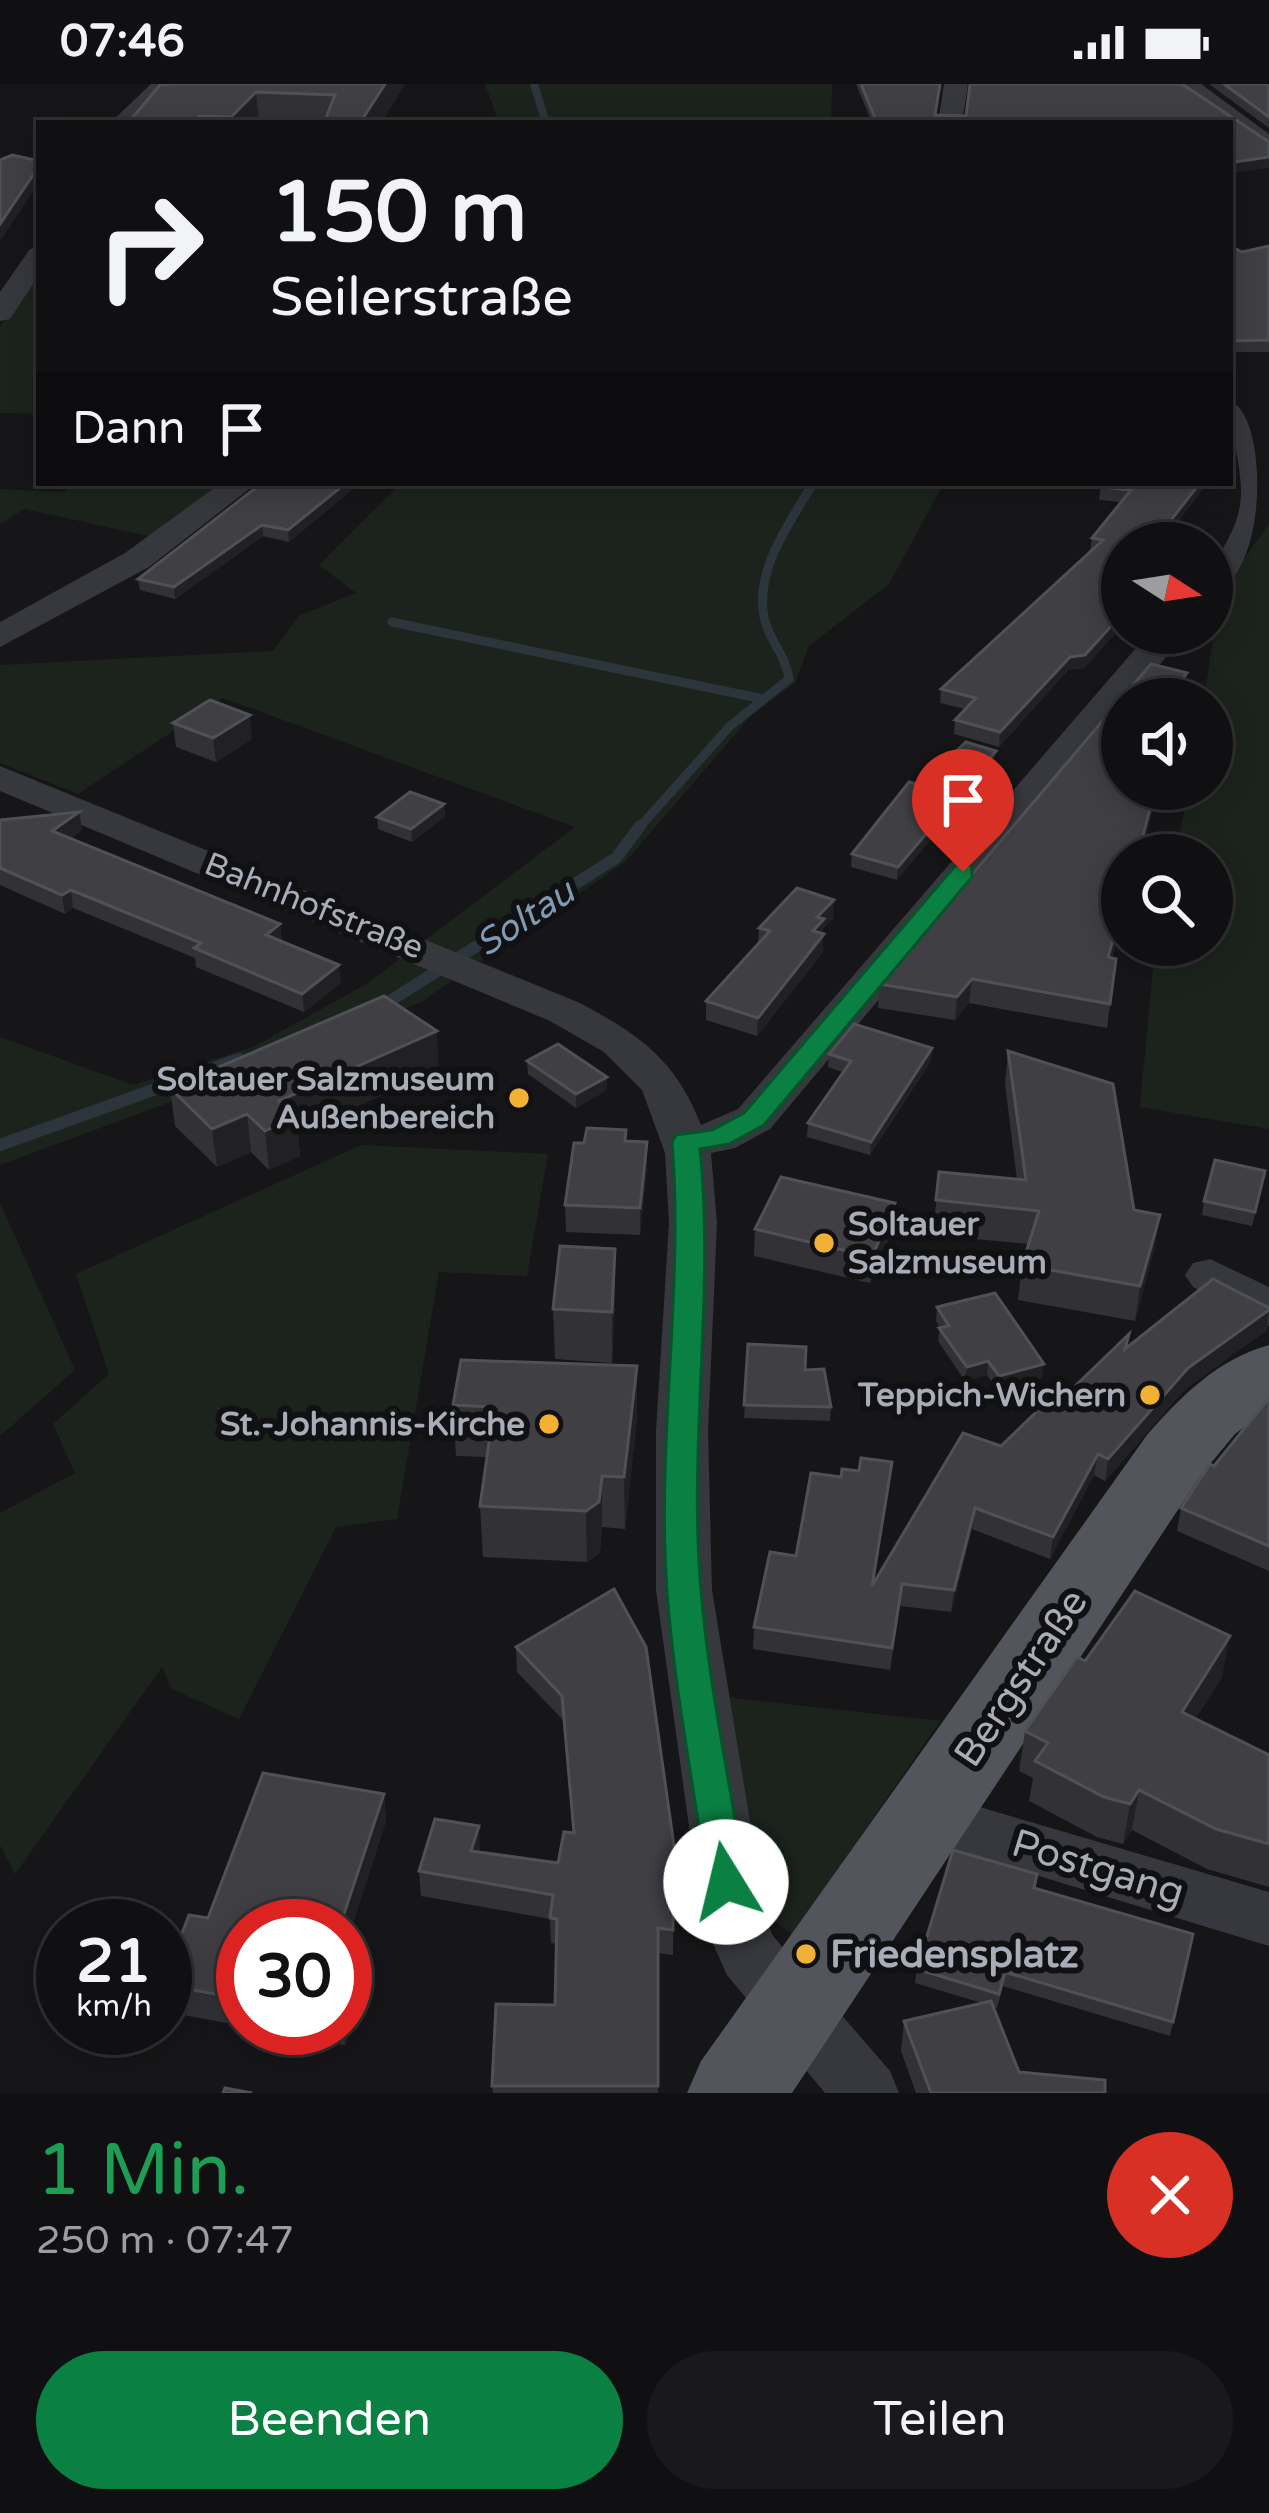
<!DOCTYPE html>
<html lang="de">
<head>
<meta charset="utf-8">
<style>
  :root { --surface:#101012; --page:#19191b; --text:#f1f3f6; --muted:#9c9d9f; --line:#303032; --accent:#0b8043 }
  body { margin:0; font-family:"Varela Round",sans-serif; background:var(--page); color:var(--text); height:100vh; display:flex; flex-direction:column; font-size:45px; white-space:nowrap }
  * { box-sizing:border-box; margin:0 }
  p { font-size:39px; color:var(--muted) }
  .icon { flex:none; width:66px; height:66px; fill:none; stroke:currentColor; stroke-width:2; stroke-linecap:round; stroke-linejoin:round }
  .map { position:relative; height:2009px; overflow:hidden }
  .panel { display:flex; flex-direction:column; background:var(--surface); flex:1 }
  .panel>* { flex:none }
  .top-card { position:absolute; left:36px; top:36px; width:1197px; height:366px; border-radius:0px; box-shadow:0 6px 30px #0003,0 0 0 3px var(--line); background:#101012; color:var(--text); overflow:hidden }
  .needle { width:78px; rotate:102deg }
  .tools { position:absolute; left:1101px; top:438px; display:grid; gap:24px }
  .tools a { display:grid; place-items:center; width:132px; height:132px; border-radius:50%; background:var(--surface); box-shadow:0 6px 30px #0003,0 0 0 3px var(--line); font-size:60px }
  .speed { position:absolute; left:36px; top:1815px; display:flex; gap:24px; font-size:60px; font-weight:700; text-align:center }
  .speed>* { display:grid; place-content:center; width:156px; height:156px; border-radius:50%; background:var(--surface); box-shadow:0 6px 30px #0003,0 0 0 3px var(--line); line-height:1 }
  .speed small { font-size:30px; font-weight:400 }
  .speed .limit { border:18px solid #d22; background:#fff; color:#111 }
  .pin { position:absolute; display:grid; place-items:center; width:102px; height:102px; color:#fff; margin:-123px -51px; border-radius:50% 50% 50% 0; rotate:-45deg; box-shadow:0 0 12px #0007 }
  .pin .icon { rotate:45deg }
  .me { position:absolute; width:132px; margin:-66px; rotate:351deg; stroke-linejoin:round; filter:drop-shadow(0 0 9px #0008) }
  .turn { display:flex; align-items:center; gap:42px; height:252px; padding:0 36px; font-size:54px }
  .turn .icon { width:156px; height:156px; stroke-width:2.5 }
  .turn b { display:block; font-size:84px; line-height:102px }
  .then { display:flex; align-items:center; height:114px; padding:0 36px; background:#0003; gap:24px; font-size:45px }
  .round { display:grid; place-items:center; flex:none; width:126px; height:126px; border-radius:63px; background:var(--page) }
  .head { display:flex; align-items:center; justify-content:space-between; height:204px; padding:0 36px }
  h1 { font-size:72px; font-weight:600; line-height:90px; color:#1e9e55 }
  .button { display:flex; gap:24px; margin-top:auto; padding:24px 36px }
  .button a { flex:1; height:138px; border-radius:72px; background:var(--accent); color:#fff; font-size:48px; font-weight:600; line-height:138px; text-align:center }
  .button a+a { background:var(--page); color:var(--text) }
  .status { display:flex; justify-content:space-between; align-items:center; height:84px; padding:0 60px; background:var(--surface); direction:ltr }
  .status svg { height:33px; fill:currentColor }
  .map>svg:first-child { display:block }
  .green { fill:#1c231d }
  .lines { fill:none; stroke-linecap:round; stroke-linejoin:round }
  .stream-far2 { stroke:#2c353c; stroke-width:8 }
  .stream-far1 { stroke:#2c353c; stroke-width:9 }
  .stream { stroke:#2c353c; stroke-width:12 }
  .street { fill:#37383d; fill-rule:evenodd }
  .primary { fill:#53555c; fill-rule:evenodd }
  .wall { fill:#323236 }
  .shaded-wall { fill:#212124 }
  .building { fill:#3f3f44; stroke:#4f5156; stroke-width:3 }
  .route { fill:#0b8043; stroke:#07532c; stroke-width:3 }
  .poi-dot { fill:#f2b134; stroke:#111113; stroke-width:4.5 }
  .labels { text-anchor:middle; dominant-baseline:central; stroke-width:12; stroke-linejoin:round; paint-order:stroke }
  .street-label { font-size:33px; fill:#a8adb8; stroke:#111113 }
  .poi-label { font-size:33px; font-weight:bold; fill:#a8adb8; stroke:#111113; text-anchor:end }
  .water-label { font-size:36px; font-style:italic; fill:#7f9bb3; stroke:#111113 }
  .near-street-label { font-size:39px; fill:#a8adb8; stroke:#111113 }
  .near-poi-label { font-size:39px; font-weight:bold; fill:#a8adb8; stroke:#111113; text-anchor:start }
</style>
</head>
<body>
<div class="status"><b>07:46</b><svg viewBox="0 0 49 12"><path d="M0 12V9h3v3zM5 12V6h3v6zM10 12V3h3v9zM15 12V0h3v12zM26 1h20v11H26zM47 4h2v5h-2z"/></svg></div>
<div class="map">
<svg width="1269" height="2009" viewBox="0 0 1269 2009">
  <rect width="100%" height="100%" fill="#161618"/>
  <!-- green -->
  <g class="green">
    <polygon points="485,0 832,0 831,39 499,39"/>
    <polygon points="39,183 39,330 0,329 0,243"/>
    <polygon points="73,399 227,399 157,454 24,425 0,440 0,405 64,408"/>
    <polygon points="401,399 944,399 889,500 809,562 795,599 752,631 625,778 421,918 262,984 0,1081 0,953 133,1001 253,963 368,899 575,743 223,614 78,710 0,679 0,581 273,567 299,532 356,509 319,481"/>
    <polygon points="1269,440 1269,1045 1140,1023 1155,861 1212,861 1212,771 1175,771 1189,705 1212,705 1212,615 1204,615 1220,509"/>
    <polygon points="361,1061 548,1070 527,1192 439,1188 397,1435 336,1443 239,1635 172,1605 162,1583 15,1790 0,1761 0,1429 75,1389 53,1340 109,1290 76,1190"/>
    <polygon points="0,1119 75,1286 0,1352"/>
    <polygon points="715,1612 940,1637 793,1851 755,1822"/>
  </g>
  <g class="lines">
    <!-- stream-far2 -->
    <polyline class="stream-far2" points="534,0 546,39"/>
    <!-- stream-far1 -->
    <g class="stream-far1">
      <polyline points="392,538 763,615"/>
      <path d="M638 745 730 642 789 595C786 571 768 555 764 533 755 484 790 439 813 399"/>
    </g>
    <!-- stream -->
    <g class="stream">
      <polyline points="382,922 616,774 640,742"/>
      <polyline points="0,1061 239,975"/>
    </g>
    <!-- street -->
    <g class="street">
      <polygon points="151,0 177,0 136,39 110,39"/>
      <polygon points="944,0 968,0 962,39 938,39"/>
      <polygon points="1174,0 1201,0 1269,50 1269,69"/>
      <polygon points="39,163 39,191 10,235 0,237 0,208 30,165"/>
      <path d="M1230 317C1269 331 1269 493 1212 509 1212 466 1234 459 1240 421 1245 391 1230 351 1230 317Z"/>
      <polygon points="221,399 257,399 149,483 0,563 0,538 125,469"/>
      <path d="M1149 549H1186L1131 615H1122V626L770 1045 735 1064 711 1069 717 1139 708 1347 712 1506 766 1835 773 1852 890 1987 899 2009H825L727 1891 702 1835 656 1506V1347L669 1139 665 1069 642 1006 604 968 550 937 0 707V682L580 919C641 952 675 975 701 1041L738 1025Z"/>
      <polygon points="1210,1175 1269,1203 1269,1242 1193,1203 1185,1191 1193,1179"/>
      <polygon points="929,1702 976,1722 1269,1808 1269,1862 937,1761 908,1745 899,1727 908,1709"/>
    </g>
    <!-- primary -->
    <path class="primary" d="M1269 1261V1325L1235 1350 1201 1391 792 2009H687L701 1977 1147 1351C1181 1312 1218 1275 1269 1261Z"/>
  </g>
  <!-- wall -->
  <g class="wall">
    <polygon points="172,0 405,0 381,39 259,37 257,39 128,39"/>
    <polygon points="856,0 941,0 936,31 966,32 1182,0 1269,58 1233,89 1230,87 1230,39 872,39"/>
    <polygon points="1209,0 1269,0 1269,44"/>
    <polygon points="1230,162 1242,168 1269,162 1269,268 1230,268"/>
    <polygon points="262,399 359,400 289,458 263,452 175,515 140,506 138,495"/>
    <polygon points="1101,399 1208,399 1122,459 1122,542 1084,584 1068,586 999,663 954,650 955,636 965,625 940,619 941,605 1090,467 1092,454 1121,418 1099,416"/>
    <polygon points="1151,580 1187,589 1184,611 1181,615 1122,615 1122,705 1157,705 1142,771 1122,771 1122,838 1112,874 1116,875 1107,944 969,919 955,936 878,924 879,900"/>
    <polygon points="173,639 252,655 216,678 176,663"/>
    <polygon points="994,679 897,796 851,783 852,770 920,701"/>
    <polygon points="444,720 445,732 412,758 378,745 377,733"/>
    <polygon points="79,728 82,746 70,755 280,840 282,858 341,899 304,928 196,883 195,874 73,824 65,830 0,801 0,736"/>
    <polygon points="833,834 823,844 823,868 757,952 706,936 706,917 758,860 759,844"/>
    <polygon points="932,964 931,977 870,1071 807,1053 808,1039 843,988 828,983 829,970"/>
    <polygon points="1008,967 1134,1126 1160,1131 1154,1166 1135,1237 1018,1216 1022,1181 1029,1160 933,1151 939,1088 1017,1096 1005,1000"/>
    <polygon points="527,977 607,1006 576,1024 528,990"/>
    <polygon points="439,985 298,1049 300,1072 269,1086 251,1068 217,1083 175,1042 170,1004"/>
    <polygon points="626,1046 626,1057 647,1058 647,1084 640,1151 566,1148 565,1121 584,1059"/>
    <polygon points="1263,1100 1252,1142 1202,1131 1204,1117"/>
    <polygon points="895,1119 893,1146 870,1199 754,1172 755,1145"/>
    <polygon points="615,1165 615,1215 612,1279 555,1275 553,1225"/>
    <polygon points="937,1223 1042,1294 997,1306 987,1291 965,1297 938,1257 940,1244 936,1237"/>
    <polygon points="1269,1224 1267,1246 1184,1306 1105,1397 1094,1391 1050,1475 972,1445 951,1528 900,1522 890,1586 753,1565 754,1543 841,1393 892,1378 874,1498 1001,1362 1127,1264"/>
    <polygon points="748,1260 805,1286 831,1323 830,1337 744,1334"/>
    <polygon points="461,1276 637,1333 625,1445 602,1443 600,1469 587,1478 483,1473 480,1422 487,1373 456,1372 453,1321"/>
    <polygon points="1269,1314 1269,1487 1177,1447 1181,1424"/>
    <polygon points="614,1505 674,1762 673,1871 658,1869 658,2009 493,2009 492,2002 555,1921 556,1860 551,1859 550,1835 421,1812 419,1787 480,1768 558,1779 573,1749 563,1636 517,1588 516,1563"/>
    <polygon points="1085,1577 1222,1593 1195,1635 1269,1671 1269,1803 1207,1785 1132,1746 1123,1760 1097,1753 1029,1717 1033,1694 1019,1687 1025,1647"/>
    <polygon points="384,1710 386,1738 243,1842 243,1942 167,1928 165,1915 165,1893 208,1834"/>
    <polygon points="1037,1790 1035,1804 1193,1850 1170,1952 1003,1902 997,1924 994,1923 1019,1988 1105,2009 916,2009 901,1967 904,1937 982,1919 915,1899 917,1885"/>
    <polygon points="362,1909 345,1961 254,1944 345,1944"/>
  </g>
  <!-- shaded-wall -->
  <g class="shaded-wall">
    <polygon points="385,0 405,0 381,39 360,39"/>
    <polygon points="256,8 259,37 232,39 231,33"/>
    <polygon points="1269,73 1269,84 1233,89 1235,78"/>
    <polygon points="39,82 39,99 0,157 0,140"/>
    <polygon points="346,399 359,400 289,458 288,446"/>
    <polygon points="1200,399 1208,399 1162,459 1153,459"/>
    <polygon points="262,441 263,452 175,515 174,503"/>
    <polygon points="1122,530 1122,542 1084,584 1068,586 999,663 1000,648 1070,573"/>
    <polygon points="1187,589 1184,611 1181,615 1167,615"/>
    <polygon points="250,631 252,655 216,678 213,654"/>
    <polygon points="996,667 994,679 897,796 898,783"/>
    <polygon points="1155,705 1147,751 1142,771 1138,771"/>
    <polygon points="444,720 445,732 412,758 411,745"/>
    <polygon points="79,728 82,746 55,765 52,747"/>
    <polygon points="71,806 73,824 65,830 62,811"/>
    <polygon points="834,816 833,834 823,844 823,868 757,952 758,934 813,847 817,833"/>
    <polygon points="1122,825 1122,838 1105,896 1108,873"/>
    <polygon points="280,840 282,859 266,851"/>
    <polygon points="339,881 341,899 304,928 302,910"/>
    <polygon points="972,895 969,919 955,936 957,913"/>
    <polygon points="437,947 439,985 298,1049 300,1072 269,1086 265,1047 279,1017"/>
    <polygon points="932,964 931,977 870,1071 871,1058"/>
    <polygon points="607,993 607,1006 576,1024 576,1010"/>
    <polygon points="247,1030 251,1068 217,1083 212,1045"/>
    <polygon points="647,1058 647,1084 640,1151 640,1124"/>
    <polygon points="895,1119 893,1146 870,1199 872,1173"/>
    <polygon points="1160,1131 1154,1166 1135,1237 1140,1202"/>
    <polygon points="615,1165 615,1215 612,1279 612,1228"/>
    <polygon points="1269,1226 1267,1246 1184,1306 1105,1397 1108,1375 1188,1284"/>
    <polygon points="988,1277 987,1291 965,1297 967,1283"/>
    <polygon points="1044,1280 1042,1294 997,1306 999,1292"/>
    <polygon points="637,1282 637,1333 625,1445 624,1393"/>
    <polygon points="1098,1370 1094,1391 1050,1475 1053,1453"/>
    <polygon points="892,1378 890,1400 870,1524 872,1502"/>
    <polygon points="602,1392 602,1443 600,1469 587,1478 586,1427"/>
    <polygon points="975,1424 972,1445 951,1528 954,1506"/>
    <polygon points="1230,1552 1222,1593 1174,1669 1182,1628"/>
    <polygon points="1139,1706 1132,1746 1123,1760 1130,1720"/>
    <polygon points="384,1710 386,1738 345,1865 345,1842 340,1842"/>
    <polygon points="479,1742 480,1767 473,1792 471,1767"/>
    <polygon points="359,1882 362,1909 345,1961 343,1944 345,1944 345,1924"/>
  </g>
  <!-- building -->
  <g class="building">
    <polygon points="172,0 385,0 360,39 324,39 335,11 256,8 231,33 199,32 193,39 128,39 160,1"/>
    <polygon points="861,0 940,0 935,31 966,32 970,0 1182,0 1269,58 1269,73 1235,78 1230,75 1230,39 1168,39 1162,35 1140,39 877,39"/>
    <polygon points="1224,0 1269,0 1269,33"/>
    <polygon points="12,71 39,77 39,82 0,140 0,76"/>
    <polygon points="1230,162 1242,168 1269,162 1269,256 1230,257"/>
    <polygon points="262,399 346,399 288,446 262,441 174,503 138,495"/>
    <polygon points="1101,399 1200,399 1153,459 1122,459 1122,530 1085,571 1070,573 1000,648 955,636 976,614 941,605 1103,456 1092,454 1131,406 1101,403"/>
    <polygon points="1151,580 1187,589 1167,615 1122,615 1122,705 1155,705 1138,771 1122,771 1122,825 1108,873 1116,875 1110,920 972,895 957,913 879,900"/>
    <polygon points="210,616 250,631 213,654 173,639"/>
    <polygon points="966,658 996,667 898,783 852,770 909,698 920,701"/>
    <polygon points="410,708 444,720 411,745 377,733"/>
    <polygon points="79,728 52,747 280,840 266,851 339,881 302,910 194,864 201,859 71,806 62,811 0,784 0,736"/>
    <polygon points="797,804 834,816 817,833 824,835 813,847 824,850 758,934 706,917 770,847 759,844"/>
    <polygon points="384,912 437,947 279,1017 296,1033 265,1047 247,1030 212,1045 170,1004"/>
    <polygon points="854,940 932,964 871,1058 808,1039 851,977 829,970"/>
    <polygon points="558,960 607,993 576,1010 527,977"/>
    <polygon points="1008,967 1113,1000 1134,1126 1160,1131 1140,1202 1022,1181 1039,1127 936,1116 939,1088 1026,1096"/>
    <polygon points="587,1044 626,1046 625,1057 647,1058 640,1124 565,1121 574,1059 584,1059"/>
    <polygon points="1215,1076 1265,1087 1255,1128 1204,1117"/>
    <polygon points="781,1093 895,1119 872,1173 755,1145"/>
    <polygon points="560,1162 615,1165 612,1228 553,1225"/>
    <polygon points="1213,1195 1269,1224 1269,1226 1188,1284 1108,1375 1098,1370 1053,1453 975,1424 954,1506 902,1500 892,1564 754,1543 770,1468 796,1472 811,1389 841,1393 842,1385 859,1387 861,1374 892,1378 872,1502 963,1349 1001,1362 1064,1301 1069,1308 1129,1250 1125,1265"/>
    <polygon points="995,1209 1044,1280 999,1292 988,1277 967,1283 939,1244 949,1242 937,1223"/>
    <polygon points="748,1260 806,1263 805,1286 824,1285 831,1323 744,1321"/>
    <polygon points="461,1276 637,1282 624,1393 602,1392 599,1418 586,1427 480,1422 494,1323 453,1321"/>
    <polygon points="1269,1314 1269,1462 1181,1424 1210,1380 1214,1382"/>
    <polygon points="614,1505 646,1563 674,1762 673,1846 658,1844 658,2002 492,2002 496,1920 555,1921 557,1835 550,1834 553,1811 419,1787 435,1735 479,1742 471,1767 558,1779 564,1748 574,1749 562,1612 516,1563"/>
    <polygon points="1135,1507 1230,1552 1182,1628 1269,1671 1269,1760 1216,1745 1139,1706 1130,1720 1104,1713 1035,1677 1048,1659 1025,1647 1077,1573 1085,1577"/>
    <polygon points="263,1689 384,1710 340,1842 243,1842 243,1915 165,1901 165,1893 189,1831 208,1834"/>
    <polygon points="953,1766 1037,1790 1034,1804 1193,1850 1173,1938 1005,1888 999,1910 917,1885"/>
    <polygon points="345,1879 359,1882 345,1924"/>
    <polygon points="991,1917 1019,1988 1105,1996 1105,2009 931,2009 904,1937"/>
    <polygon points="225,2004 252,2009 223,2009"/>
  </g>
  <!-- route -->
  <path class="route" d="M963 780 972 782V793L764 1041 729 1060 700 1065C715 1212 688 1359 701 1506 709 1604 731 1701 745 1798L740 1809 726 1814 713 1809 707 1798C694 1702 674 1604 667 1507 656 1357 684 1207 672 1058L676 1051 712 1046 744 1029 955 782Z"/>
  <!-- markers -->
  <g class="poi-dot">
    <circle cx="519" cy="1014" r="12"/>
    <circle cx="824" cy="1159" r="12"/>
    <circle cx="1150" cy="1311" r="12"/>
    <circle cx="549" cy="1340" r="12"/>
    <circle cx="806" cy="1870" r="12"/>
  </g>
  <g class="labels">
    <!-- street labels -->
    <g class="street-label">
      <text transform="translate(314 822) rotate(22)">Bahnhofstraße</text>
    </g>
    <!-- poi labels -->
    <g class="poi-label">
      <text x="495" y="995">Soltauer Salzmuseum<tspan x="495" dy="38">Außenbereich</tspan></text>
      <text x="848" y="1140" text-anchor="start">Soltauer<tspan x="848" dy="38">Salzmuseum</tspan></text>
      <text x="1126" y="1311">Teppich-Wichern</text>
      <text x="525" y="1340">St.-Johannis-Kirche</text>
    </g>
    <!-- water labels -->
    <g class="water-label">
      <text transform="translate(525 834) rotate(-33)">Soltau</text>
    </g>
    <!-- near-street labels -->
    <g class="near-street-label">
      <text transform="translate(1021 1594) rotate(-56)">Bergstraße</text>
      <text transform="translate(1098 1784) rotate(17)">Postgang</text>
    </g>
    <!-- near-poi labels -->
    <g class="near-poi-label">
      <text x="830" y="1870">Friedensplatz</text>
    </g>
  </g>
</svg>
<div class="tools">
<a><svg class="needle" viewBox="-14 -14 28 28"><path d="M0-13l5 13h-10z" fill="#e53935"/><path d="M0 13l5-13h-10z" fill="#9c9d9f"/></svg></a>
<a><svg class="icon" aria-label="sound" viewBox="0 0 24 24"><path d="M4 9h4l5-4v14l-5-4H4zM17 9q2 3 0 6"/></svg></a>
<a><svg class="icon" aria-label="search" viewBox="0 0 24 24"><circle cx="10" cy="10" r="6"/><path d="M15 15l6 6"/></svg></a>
</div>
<div class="speed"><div>21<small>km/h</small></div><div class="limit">30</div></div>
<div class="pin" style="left:963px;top:788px;background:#d93025"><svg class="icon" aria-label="arrive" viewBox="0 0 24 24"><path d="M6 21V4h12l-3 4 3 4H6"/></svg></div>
<svg class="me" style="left:726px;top:1798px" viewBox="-20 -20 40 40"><circle r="19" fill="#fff"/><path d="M0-13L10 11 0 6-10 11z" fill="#0b8043"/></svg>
<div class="top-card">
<div class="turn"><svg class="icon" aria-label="right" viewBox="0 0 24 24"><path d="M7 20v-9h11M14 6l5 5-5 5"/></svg><div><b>150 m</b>Seilerstraße</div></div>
<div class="then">Dann<svg class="icon" aria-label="arrive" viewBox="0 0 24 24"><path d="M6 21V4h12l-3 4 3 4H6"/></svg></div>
</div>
</div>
<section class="panel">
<div class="head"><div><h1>1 Min.</h1><p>250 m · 07:47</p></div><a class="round" style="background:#d93025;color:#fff"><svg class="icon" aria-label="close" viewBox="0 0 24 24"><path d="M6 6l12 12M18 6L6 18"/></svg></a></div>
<div class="button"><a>Beenden</a><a>Teilen</a></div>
</section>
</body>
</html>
